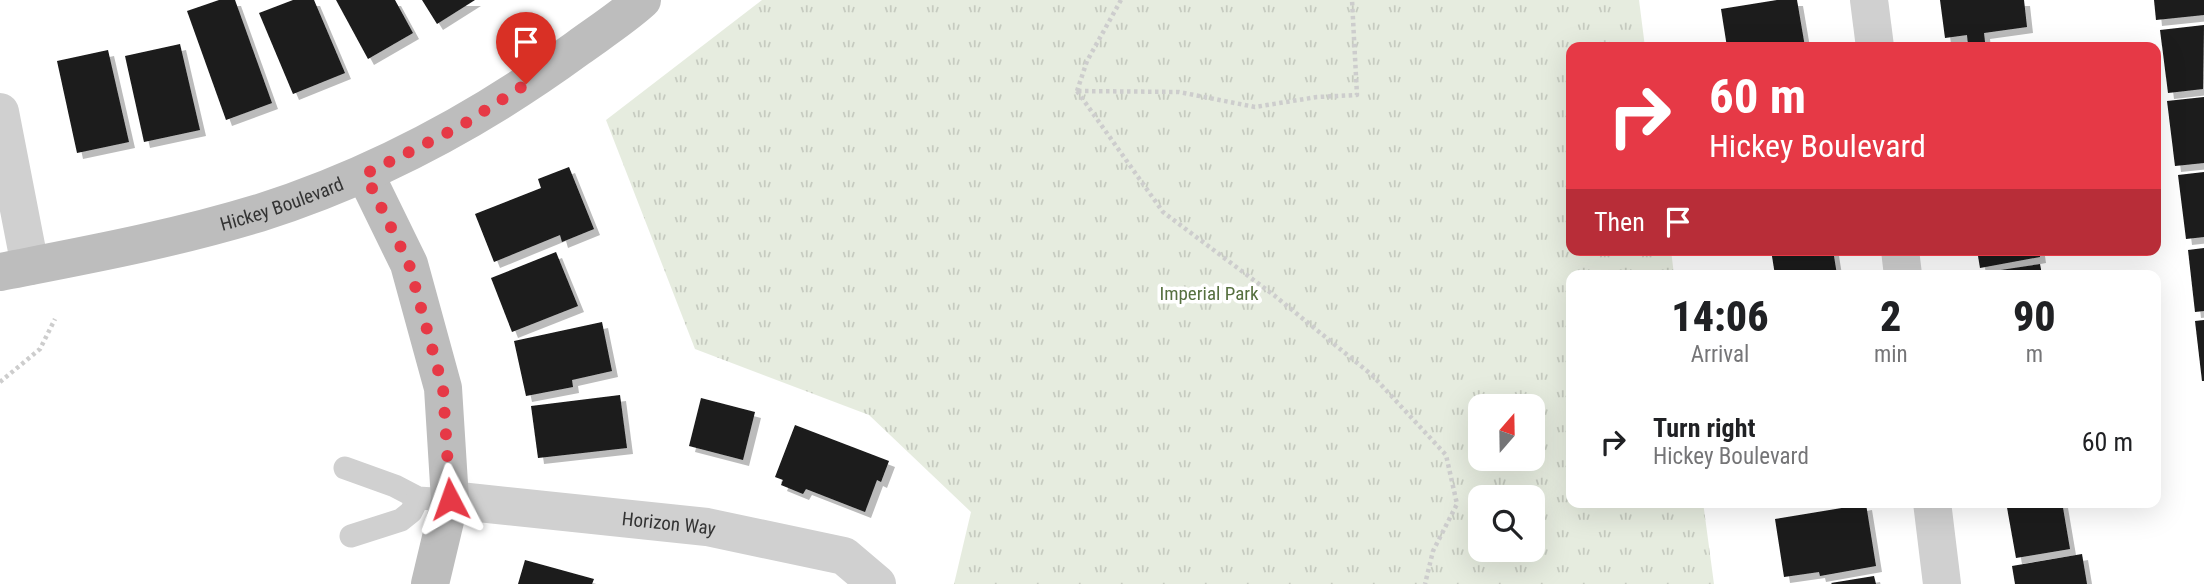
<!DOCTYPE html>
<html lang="en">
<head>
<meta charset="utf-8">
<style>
  :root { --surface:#fff; --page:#f6f6f6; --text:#202124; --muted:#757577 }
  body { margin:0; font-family:"Roboto Condensed",sans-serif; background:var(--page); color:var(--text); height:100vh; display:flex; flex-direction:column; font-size:26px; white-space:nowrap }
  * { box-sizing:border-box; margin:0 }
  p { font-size:23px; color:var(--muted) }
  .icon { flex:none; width:38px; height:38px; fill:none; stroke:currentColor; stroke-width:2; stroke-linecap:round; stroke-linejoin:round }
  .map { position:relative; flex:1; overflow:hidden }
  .sheet { position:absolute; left:1566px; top:270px; width:595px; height:238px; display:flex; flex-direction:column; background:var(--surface); border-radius:14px; box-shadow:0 7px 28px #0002 }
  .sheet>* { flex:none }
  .top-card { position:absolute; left:1566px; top:42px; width:595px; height:214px; border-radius:14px; box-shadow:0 7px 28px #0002; background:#e63946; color:#fff; overflow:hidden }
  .needle { width:46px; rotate:20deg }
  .fabs { position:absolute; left:1468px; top:394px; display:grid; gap:14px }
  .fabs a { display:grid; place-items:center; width:77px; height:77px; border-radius:14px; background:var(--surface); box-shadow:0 7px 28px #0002; font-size:35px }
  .pin { position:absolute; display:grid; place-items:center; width:60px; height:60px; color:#fff; margin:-72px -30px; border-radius:50% 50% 50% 0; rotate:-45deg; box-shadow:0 0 7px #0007 }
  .pin .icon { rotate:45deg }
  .me { position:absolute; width:77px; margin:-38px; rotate:356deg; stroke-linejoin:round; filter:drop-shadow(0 0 5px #0008) }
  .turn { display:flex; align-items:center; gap:24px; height:147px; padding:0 28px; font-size:32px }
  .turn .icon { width:91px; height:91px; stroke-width:2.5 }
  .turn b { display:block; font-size:49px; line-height:60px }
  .then { display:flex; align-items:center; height:66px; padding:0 28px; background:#0003; gap:14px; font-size:26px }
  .eta { display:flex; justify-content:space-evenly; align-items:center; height:119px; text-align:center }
  .eta b { font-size:42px; font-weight:800; line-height:49px }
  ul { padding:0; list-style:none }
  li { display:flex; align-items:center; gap:21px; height:105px; padding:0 28px }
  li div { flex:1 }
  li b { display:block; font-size:26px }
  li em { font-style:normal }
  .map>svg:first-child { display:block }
  .park { fill:url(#park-tufts); fill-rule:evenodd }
  .building { fill:#1a1a1a; filter:url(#shadow) }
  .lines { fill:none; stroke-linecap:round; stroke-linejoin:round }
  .path { stroke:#cdcdcd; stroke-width:4.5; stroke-dasharray:3.5 3.5; stroke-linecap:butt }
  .lane { stroke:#d0d0d0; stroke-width:23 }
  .street { stroke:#d0d0d0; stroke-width:38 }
  .secondary { stroke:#bdbdbd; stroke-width:38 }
  .route { stroke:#e63946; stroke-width:12; stroke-dasharray:0 21.6 }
  .labels { text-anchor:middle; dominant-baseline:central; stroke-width:7; stroke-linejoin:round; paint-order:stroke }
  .street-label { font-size:19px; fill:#333; stroke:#fff }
  .park-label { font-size:19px; fill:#56703f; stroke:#fff }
</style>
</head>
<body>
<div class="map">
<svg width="2204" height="584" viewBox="0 0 2204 584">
  <defs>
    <pattern id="park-tufts" width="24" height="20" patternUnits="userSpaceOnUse" patternTransform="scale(1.75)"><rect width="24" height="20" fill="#e6ecdf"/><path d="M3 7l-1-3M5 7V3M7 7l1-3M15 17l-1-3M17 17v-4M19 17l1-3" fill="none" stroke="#c6cbc0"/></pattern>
    <filter id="shadow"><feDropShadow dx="6" dy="6" stdDeviation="0" flood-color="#0004"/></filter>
  </defs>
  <rect width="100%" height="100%" fill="#fff"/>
  <!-- park -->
  <path class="park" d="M762 0H1639L1645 47H1572V250H1671L1674 275H1572V502H1703L1714 584H954L971 512 869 415 695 349 606 120ZM1480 406H1533V458H1480ZM1480 497H1533V550H1480Z"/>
  <!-- building -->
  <g class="building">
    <polygon points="219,0 235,0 272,103 226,120 187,11"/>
    <polygon points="293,0 314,0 345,73 293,94 259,13"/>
    <polygon points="336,0 395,0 413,33 368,59"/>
    <polygon points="422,0 475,0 437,24"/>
    <polygon points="1777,0 1797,0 1805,47 1727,47 1721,9"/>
    <polygon points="1940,0 2024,0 2027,27 1984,33 1985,42 1968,45 1967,35 1945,38"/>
    <polygon points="2154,0 2204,0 2204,15 2156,20"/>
    <polygon points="2204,25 2203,89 2168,93 2160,30"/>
    <polygon points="180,44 200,130 144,142 125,56"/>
    <polygon points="108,50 129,142 77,153 57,61"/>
    <polygon points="2204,97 2204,163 2175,166 2167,101"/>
    <polygon points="569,167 594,229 562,242 560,235 494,262 475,214 541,188 538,179"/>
    <polygon points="2204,172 2204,237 2186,239 2178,175"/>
    <polygon points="2204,248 2204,311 2195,312 2188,250"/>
    <polygon points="1771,250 1833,250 1837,275 1775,275"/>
    <polygon points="1977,250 2039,250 2040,257 1980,268"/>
    <polygon points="556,252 578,306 512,332 491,278"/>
    <polygon points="2040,264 2042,275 1981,275 1981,273"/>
    <polygon points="2204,320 2204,381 2202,381 2195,321"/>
    <polygon points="602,322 612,371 572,380 573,387 526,396 514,341"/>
    <polygon points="620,395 627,448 538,458 531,406"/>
    <polygon points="701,398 755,412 743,460 689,446"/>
    <polygon points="795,425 889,461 881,482 877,480 865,512 806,489 803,494 781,485 783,480 775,477"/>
    <polygon points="2006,502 2062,502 2070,549 2016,558"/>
    <polygon points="1866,504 1876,566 1820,576 1819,572 1784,577 1775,519"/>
    <polygon points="2082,554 2087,584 2015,584 2012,566"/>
    <polygon points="525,560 594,579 592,584 518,584"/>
    <polygon points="1874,576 1876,584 1832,584 1831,583"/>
  </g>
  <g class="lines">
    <!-- path -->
    <g class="path">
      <polyline points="1077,91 1163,212 1275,296 1372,375 1446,455 1457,504 1433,551 1425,584"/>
      <polyline points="1077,91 1087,61 1121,0"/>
      <polyline points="1078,91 1179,92 1255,107 1317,97 1357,95 1352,0"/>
      <polyline points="0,382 40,349 55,319"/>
    </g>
    <!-- lane -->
    <g class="lane">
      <polyline points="345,468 395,486 418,498 450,500"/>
      <polyline points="351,536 401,520 411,512 418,498"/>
    </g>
    <!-- street -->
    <g class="street">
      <polyline points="1869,0 1875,47"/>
      <polyline points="0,112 30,266"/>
      <polyline points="1900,250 1903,275"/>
      <path id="s1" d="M450 500 707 527 844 556 877 584"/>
      <polyline points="1932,502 1942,584"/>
    </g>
    <!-- secondary -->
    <g class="secondary">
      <polyline points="365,174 409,264 443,388 450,500 430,584"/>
      <path id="s2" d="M0 272C87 255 174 239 259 213 375 176 481 119 578 48 600 32 622 18 642 0"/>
    </g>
  </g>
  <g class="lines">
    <!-- route -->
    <polyline class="route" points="450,499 443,388 409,264 365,174 461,126 526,84"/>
  </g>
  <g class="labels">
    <!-- street labels -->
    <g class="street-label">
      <text stroke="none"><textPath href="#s2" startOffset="290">Hickey Boulevard</textPath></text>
      <text stroke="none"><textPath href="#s1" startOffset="220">Horizon Way</textPath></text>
    </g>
    <!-- park labels -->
    <g class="park-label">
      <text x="1209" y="293">Imperial Park</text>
    </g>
  </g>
</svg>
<div class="fabs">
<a><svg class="needle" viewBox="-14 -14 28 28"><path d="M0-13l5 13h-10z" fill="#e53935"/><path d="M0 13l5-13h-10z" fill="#757577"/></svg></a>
<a><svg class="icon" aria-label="search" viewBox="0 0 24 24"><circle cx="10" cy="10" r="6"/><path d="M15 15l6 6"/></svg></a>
</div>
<div class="pin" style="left:526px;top:84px;background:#d93025"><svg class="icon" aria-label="arrive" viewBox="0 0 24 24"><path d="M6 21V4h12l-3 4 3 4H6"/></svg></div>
<svg class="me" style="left:450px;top:499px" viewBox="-20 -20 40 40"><path d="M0-17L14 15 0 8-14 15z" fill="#e63946" stroke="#fff" stroke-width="4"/></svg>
<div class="top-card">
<div class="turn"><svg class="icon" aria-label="right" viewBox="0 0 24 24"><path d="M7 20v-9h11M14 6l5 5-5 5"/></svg><div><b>60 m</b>Hickey Boulevard</div></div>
<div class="then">Then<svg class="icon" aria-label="arrive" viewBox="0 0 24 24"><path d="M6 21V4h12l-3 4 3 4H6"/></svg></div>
</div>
<section class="sheet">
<div class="eta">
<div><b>14:06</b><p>Arrival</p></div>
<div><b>2</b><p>min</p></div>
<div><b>90</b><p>m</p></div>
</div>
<ul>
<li><svg class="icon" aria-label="right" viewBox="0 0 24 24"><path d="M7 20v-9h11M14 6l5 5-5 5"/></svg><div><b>Turn right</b><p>Hickey Boulevard</p></div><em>60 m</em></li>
</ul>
</section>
</div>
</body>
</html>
